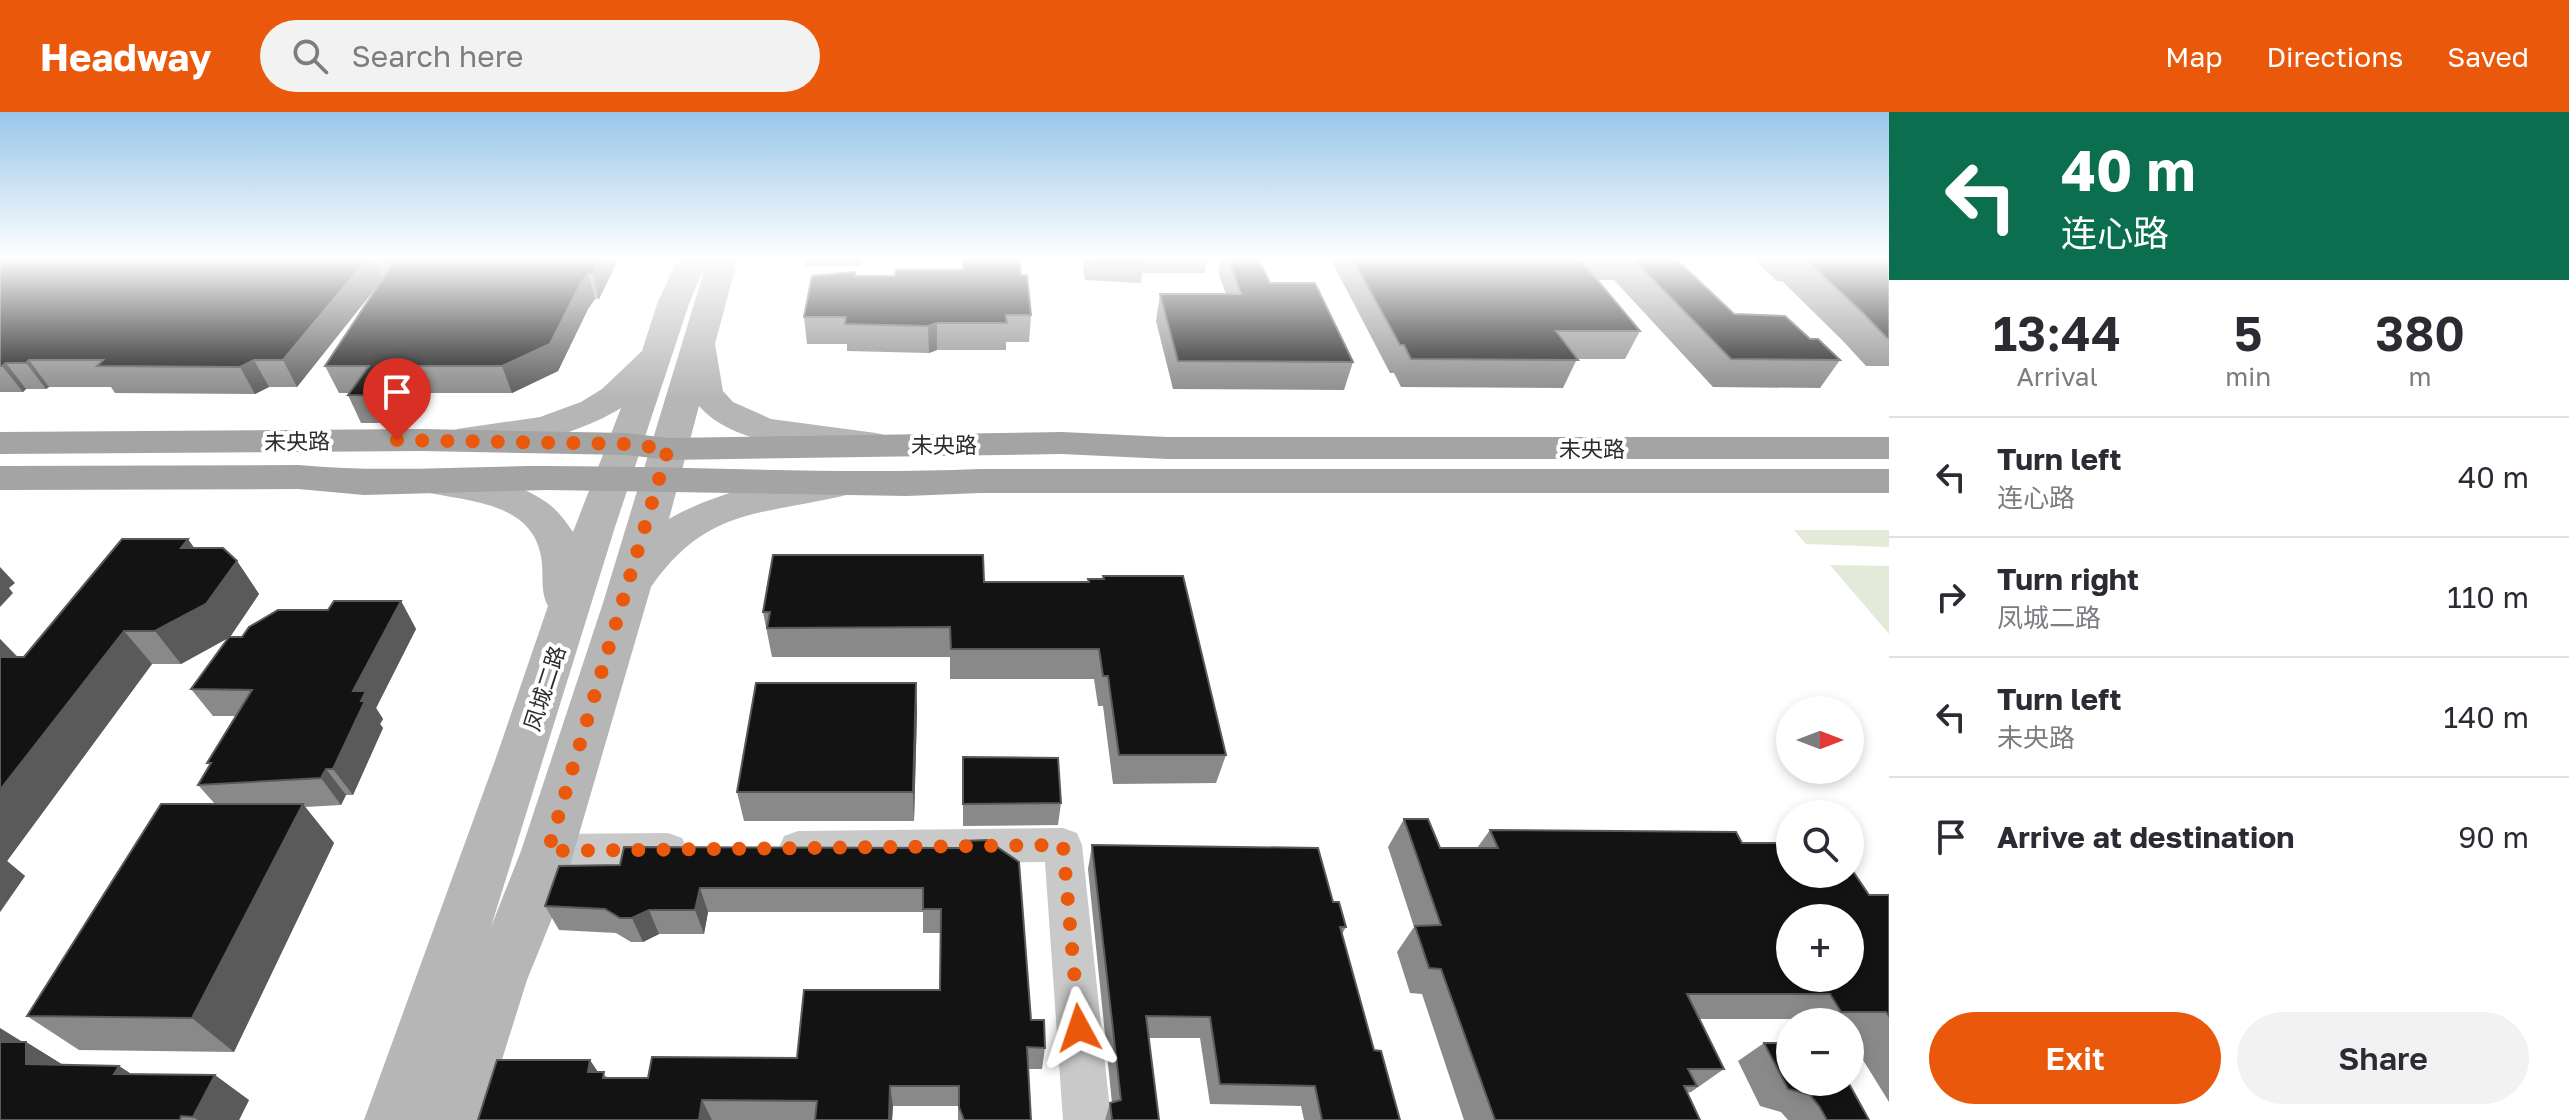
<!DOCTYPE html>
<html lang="en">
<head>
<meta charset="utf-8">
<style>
  :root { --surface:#fff; --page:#f2f2f3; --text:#2b2b33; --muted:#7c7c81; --line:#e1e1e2; --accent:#ea580c }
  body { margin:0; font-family:"Golos Text","Noto Sans SC",sans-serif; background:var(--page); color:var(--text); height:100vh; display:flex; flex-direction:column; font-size:30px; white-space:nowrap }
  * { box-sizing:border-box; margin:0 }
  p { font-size:26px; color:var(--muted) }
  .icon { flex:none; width:44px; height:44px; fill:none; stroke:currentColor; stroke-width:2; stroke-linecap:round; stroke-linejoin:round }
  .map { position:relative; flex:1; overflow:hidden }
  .drawer { display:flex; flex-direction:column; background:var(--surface); width:680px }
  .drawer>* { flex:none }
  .guide { background:#0b6e4f; color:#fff; overflow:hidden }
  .needle { width:52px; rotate:90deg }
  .fabs { position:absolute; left:1776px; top:584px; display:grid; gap:16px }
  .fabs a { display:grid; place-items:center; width:88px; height:88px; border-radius:50%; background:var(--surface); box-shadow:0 4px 12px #0003; font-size:40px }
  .pin { position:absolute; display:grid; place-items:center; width:68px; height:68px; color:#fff; margin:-82px -34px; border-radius:50% 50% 50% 0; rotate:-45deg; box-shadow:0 0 8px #0007 }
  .pin .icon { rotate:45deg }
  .me { position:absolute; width:88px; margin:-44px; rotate:355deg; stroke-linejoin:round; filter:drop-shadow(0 0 6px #0008) }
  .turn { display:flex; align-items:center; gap:28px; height:168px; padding:0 40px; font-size:36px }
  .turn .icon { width:104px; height:104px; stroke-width:2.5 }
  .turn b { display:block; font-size:56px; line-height:68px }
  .eta { display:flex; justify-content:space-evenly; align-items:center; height:136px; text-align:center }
  .eta b { font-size:48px; font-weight:600; line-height:56px }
  .button { display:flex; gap:16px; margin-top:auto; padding:16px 40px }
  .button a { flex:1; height:92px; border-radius:48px; background:var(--accent); color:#fff; font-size:32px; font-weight:600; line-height:92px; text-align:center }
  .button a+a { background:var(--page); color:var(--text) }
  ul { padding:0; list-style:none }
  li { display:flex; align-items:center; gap:24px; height:120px; padding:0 40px; border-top:2px solid var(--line) }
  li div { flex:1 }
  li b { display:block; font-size:30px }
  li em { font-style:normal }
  header { display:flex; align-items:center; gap:48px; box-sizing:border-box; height:112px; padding:0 40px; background:var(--accent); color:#fff }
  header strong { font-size:38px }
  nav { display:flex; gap:44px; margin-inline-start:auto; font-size:28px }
  .search { width:560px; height:72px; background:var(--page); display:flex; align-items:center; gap:20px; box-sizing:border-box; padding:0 28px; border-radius:44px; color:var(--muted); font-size:30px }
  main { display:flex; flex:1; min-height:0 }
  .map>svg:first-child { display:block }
  .green { fill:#e4ead9 }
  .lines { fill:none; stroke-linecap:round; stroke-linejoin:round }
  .minor { fill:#c9c9c9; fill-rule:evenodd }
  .secondary { fill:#b6b6b6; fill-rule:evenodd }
  .primary { fill:#a4a4a4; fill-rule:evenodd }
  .wall { fill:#898989 }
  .shaded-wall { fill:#5a5a5a }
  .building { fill:#131313; stroke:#5a5a5a; stroke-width:2; fill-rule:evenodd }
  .route { stroke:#ea580c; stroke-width:14; stroke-dasharray:0 25.2 }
  .labels { text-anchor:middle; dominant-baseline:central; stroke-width:8; stroke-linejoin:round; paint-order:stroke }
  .street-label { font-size:22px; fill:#2c2c2c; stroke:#fff }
</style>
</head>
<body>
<header>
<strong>Headway</strong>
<div class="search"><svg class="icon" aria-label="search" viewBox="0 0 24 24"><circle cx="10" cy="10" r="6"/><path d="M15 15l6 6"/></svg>Search here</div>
<nav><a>Map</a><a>Directions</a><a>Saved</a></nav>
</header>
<main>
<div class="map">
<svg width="1889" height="1008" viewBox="0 0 1889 1008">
  <rect width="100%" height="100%" fill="#fff"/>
  <!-- green -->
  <g class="green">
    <polygon points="1794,418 1889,418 1889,435 1806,432"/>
    <polygon points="1830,453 1889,454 1889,522"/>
  </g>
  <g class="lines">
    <!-- minor -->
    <g class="minor">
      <polygon points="1063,716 1077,721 1082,733 1111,1008 1063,1008 1045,750 798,753 784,748 779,736 784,724 798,719"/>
      <polygon points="668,721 682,726 688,738 682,750 668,755 548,756 534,751 528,739 534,727 548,722"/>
    </g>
    <!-- secondary -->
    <path class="secondary" d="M678 146H708L689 192 615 415 491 815 521 739 603 491 708 146H738L715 232 723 279 733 290 771 307 876 321 889 324 894 332 889 340 876 343C822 337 736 337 699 294L669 407C707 384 807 353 850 364L855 373 850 382C764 404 708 393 651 475L561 784 527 868 483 1008H364L497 643 548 494C539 478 545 458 540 440 528 388 461 389 420 379L415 370 420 361C456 352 513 368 543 388 556 396 565 408 573 420L621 296C581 321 504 344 457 333L452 325 457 317 540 305 581 290 602 277 642 239 657 192Z"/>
    <!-- primary -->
    <g class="primary">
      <polygon points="422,317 627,321 668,326 1062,320 1167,325 1889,325 1889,347 1167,347 1062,342 668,348 627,343 422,339 0,342 0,320"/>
      <path d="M298 353C383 361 463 354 547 354 692 354 836 363 980 357H1889V381H980L907 384 547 378 364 383 298 377 0 378V354Z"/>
    </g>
  </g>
  <!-- wall -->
  <g class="wall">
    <polygon points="0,146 619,146 599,187 595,187 588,197 558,259 512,281 430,281 409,311 361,311 348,283 350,281 339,281 325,254 379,171 297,275 269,275 255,282 115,281 111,275 49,275 46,277 26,277 23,280 0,280"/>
    <polygon points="804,146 862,146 861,154 805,154"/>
    <polygon points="1082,146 1207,146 1205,161 1142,161 1141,171 1085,168"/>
    <polygon points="1221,146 1280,146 1280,148 1259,148 1270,171 1353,250 1344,278 1173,277 1156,209 1160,182 1226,182 1218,160"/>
    <polygon points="1330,146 1675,146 1734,202 1810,227 1840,248 1820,276 1713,275 1614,168 1597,168 1640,219 1625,247 1577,247 1563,276 1401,275 1394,261 1390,261"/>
    <polygon points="1752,146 1889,146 1889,254 1866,254 1843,229 1782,169 1777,169"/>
    <polygon points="1021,163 1031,203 1029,230 1006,230 1006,238 937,238 929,241 847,239 847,232 807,232 804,205 856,164"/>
    <polygon points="195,436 237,449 259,482 230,525 181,552 152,552 7,749 25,764 0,800 0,527 18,545 24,545"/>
    <polygon points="1103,464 1226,643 1216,671 1113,672 1103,594 1098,594 1094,567 950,567 950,545 772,545 763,500 984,470 1088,470 1103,467"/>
    <polygon points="401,489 416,517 376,596 383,607 380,612 383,616 353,683 346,683 341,693 305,695 334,731 234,940 79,938 27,904 215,692 198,673 210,653 207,651 235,604 213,604 191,577 242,525 328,498"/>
    <polygon points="916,571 917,600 914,709 744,709 737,680"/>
    <polygon points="963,645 1061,691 1058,713 963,714"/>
    <polygon points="1404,707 1440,736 1477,736 1490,718 1742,731 1869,783 1889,783 1889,990 1850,927 1850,910 1796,910 1794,907 1699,907 1724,957 1691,980 1687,981 1700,1008 1464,1008 1422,882 1410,881 1397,840 1414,815 1388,735"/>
    <polygon points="1092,733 1333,790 1346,815 1342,822 1374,938 1400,1008 1304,1008 1301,994 1210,992 1200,926 1148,926 1159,1008 1105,1008 1110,991 1112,991 1088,757"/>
    <polygon points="963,736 1031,908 1045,936 1042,957 1028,957 1031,1008 958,1008 958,994 893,994 892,1008 478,1008 598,960 609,966 648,966 797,946 940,878 941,821 923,821 923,800 708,800 704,822 659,822 643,830 631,830 616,821 559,818 545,794 620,753"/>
    <polygon points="22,930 26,930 63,953 119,954 131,962 249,988 239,1008 0,1008"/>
    <polygon points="1764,931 1869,1008 1788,1008 1781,1000 1760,994 1738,949"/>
  </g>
  <!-- shaded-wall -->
  <g class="shaded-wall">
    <polygon points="368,146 375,146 383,167 297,275 283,248"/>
    <polygon points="600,146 619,146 599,187 593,162"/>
    <polygon points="588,162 595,187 588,197 558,259 512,281 502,254"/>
    <polygon points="937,211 937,238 929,241 928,214"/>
    <polygon points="29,248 49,275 46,277 26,251"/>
    <polygon points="254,248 269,275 255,282 240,255"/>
    <polygon points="6,251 26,277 23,280 2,254"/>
    <polygon points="418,254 430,281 409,311 397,284"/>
    <polygon points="188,427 211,460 181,436"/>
    <polygon points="237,449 259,482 230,525 181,552 155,519"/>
    <polygon points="0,455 15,471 9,476 13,481 0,495"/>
    <polygon points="401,489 416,517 376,596 383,607 380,612 383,616 353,683 333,657 353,579"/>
    <polygon points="124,519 152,552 7,749 25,764 0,800 0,678"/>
    <polygon points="0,527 19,547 0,570"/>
    <polygon points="916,571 917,600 914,709 913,680"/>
    <polygon points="326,657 346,683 341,693 321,666"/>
    <polygon points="303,692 334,731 234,940 192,906"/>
    <polygon points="700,776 708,800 704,822 695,798"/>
    <polygon points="649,798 659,822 643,830 632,806"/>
    <polygon points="0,916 26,932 26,930 68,956 20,956 0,944"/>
    <polygon points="590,948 604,969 588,960"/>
    <polygon points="119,954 157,979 114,962"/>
    <polygon points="215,963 249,988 239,1008 198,1008 193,1005"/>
    <polygon points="890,974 893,994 892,1008 889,1008"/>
    <polygon points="702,988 712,1008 699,1008"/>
  </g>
  <!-- building -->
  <g class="building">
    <polygon points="0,146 368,146 283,248 254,248 240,255 97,254 103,248 29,248 26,251 6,251 2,254 0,254"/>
    <polygon points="380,146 600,146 593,162 588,162 581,171 550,232 502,254 418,254 397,284 348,283 369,254 325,254 391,154"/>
    <polygon points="963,146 1020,146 1021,163 1027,163 1031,203 1006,203 1007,211 937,211 928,214 845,212 846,205 804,205 812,164 855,160 855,164 895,164 896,158 963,158"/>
    <polygon points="1087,146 1141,146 1143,154 1087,150"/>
    <polygon points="1228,146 1258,146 1270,171 1315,171 1353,250 1178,249 1160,182 1241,182"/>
    <polygon points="1352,146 1579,146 1640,219 1556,219 1578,248 1411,247 1404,233 1400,233"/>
    <polygon points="1632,146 1675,146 1734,202 1785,204 1810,227 1818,227 1840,248 1731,247"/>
    <polygon points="1804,146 1889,146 1889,226 1887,226 1863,201"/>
    <polygon points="122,427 188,427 181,436 223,436 237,449 206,492 155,519 124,519 0,678 0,545 24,545"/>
    <polygon points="773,443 983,443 984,470 1089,470 1088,467 1104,467 1103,464 1183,464 1226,643 1119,643 1108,564 1103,564 1099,537 951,537 950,515 767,516 770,500 763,500"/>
    <polygon points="334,489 401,489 353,579 366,579 361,589 365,589 333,657 326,657 321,666 198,673 211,651 207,651 252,578 191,577 229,525 242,525 249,515 278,498 328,498"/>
    <polygon points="756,571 916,571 913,680 737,680"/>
    <polygon points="963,645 1058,646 1061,691 963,692"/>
    <polygon points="161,692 303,692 192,906 27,904"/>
    <path d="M1404 707H1428L1440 736H1498L1490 718 1736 720 1742 731H1790V762H1850V755L1869 783H1889V904L1886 900H1841L1830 882H1687L1724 957H1688L1697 974H1684L1700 1008H1495L1441 857 1429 856 1415 814 1441 813ZM1790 806H1850V866H1790Z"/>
    <polygon points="987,728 1019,750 1031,908 1044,908 1045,936 1027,935 1031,1008 964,1008 959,995 959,974 890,974 889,1008 815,1008 817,989 702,988 699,1008 478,1008 497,948 590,948 588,960 604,960 603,966 648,966 652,945 797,946 804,878 940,878 941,797 923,797 923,776 700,776 695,798 649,798 632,806 620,806 605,797 545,794 559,754 620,753 624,735 963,736 963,729"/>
    <polygon points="1092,733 1318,736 1333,790 1339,790 1346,815 1340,815 1374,938 1381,939 1400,1008 1322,1008 1315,974 1220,972 1210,905 1146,904 1159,1008 1112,1008 1110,991 1121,988"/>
    <polygon points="0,930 26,930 26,952 119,954 114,962 215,963 193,1005 181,1004 180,1008 0,1008"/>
    <polygon points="1764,931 1790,931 1790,970 1848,970 1869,1008 1827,1008 1819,994 1810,983 1788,977"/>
  </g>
  <!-- sky -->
  <linearGradient id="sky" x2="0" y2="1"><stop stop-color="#99c6e9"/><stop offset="0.51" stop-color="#fff"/><stop offset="1" stop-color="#fff" stop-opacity="0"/></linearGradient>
  <rect width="1889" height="287" fill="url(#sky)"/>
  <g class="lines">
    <!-- route -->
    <polyline class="route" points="397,328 627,332 668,337 548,739 1063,733 1079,916"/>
  </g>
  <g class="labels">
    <!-- street labels -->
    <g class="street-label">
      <text transform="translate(297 329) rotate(-1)">未央路</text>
      <text x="944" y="332">未央路</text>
      <text x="1592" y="336">未央路</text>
      <text transform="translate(544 576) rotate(-72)">凤城二路</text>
    </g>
  </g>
</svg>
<div class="fabs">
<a><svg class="needle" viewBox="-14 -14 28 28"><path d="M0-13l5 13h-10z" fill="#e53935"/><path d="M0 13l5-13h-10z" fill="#7c7c81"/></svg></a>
<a><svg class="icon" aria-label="search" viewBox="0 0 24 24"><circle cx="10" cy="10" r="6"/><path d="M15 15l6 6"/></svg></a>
<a>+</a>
<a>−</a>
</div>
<div class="pin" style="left:397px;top:328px;background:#d93025"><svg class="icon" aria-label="arrive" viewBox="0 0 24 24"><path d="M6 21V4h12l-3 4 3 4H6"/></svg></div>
<svg class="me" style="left:1079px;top:916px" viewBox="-20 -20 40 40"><path d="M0-17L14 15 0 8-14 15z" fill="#ea580c" stroke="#fff" stroke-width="4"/></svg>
</div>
<section class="drawer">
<div class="guide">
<div class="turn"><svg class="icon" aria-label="left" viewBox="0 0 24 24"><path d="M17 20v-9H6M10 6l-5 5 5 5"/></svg><div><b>40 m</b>连心路</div></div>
</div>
<div class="eta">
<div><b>13:44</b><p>Arrival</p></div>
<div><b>5</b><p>min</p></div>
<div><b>380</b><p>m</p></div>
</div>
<ul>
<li><svg class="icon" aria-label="left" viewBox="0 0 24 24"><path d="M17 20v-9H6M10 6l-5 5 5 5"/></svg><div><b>Turn left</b><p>连心路</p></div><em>40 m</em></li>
<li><svg class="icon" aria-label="right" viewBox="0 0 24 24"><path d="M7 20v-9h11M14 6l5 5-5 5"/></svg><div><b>Turn right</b><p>凤城二路</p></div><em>110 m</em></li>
<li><svg class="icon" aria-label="left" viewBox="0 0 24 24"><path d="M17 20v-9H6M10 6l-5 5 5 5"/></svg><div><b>Turn left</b><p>未央路</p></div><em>140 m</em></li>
<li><svg class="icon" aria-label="arrive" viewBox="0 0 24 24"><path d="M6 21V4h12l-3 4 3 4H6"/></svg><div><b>Arrive at destination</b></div><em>90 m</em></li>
</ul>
<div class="button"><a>Exit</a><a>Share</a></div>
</section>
</main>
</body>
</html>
